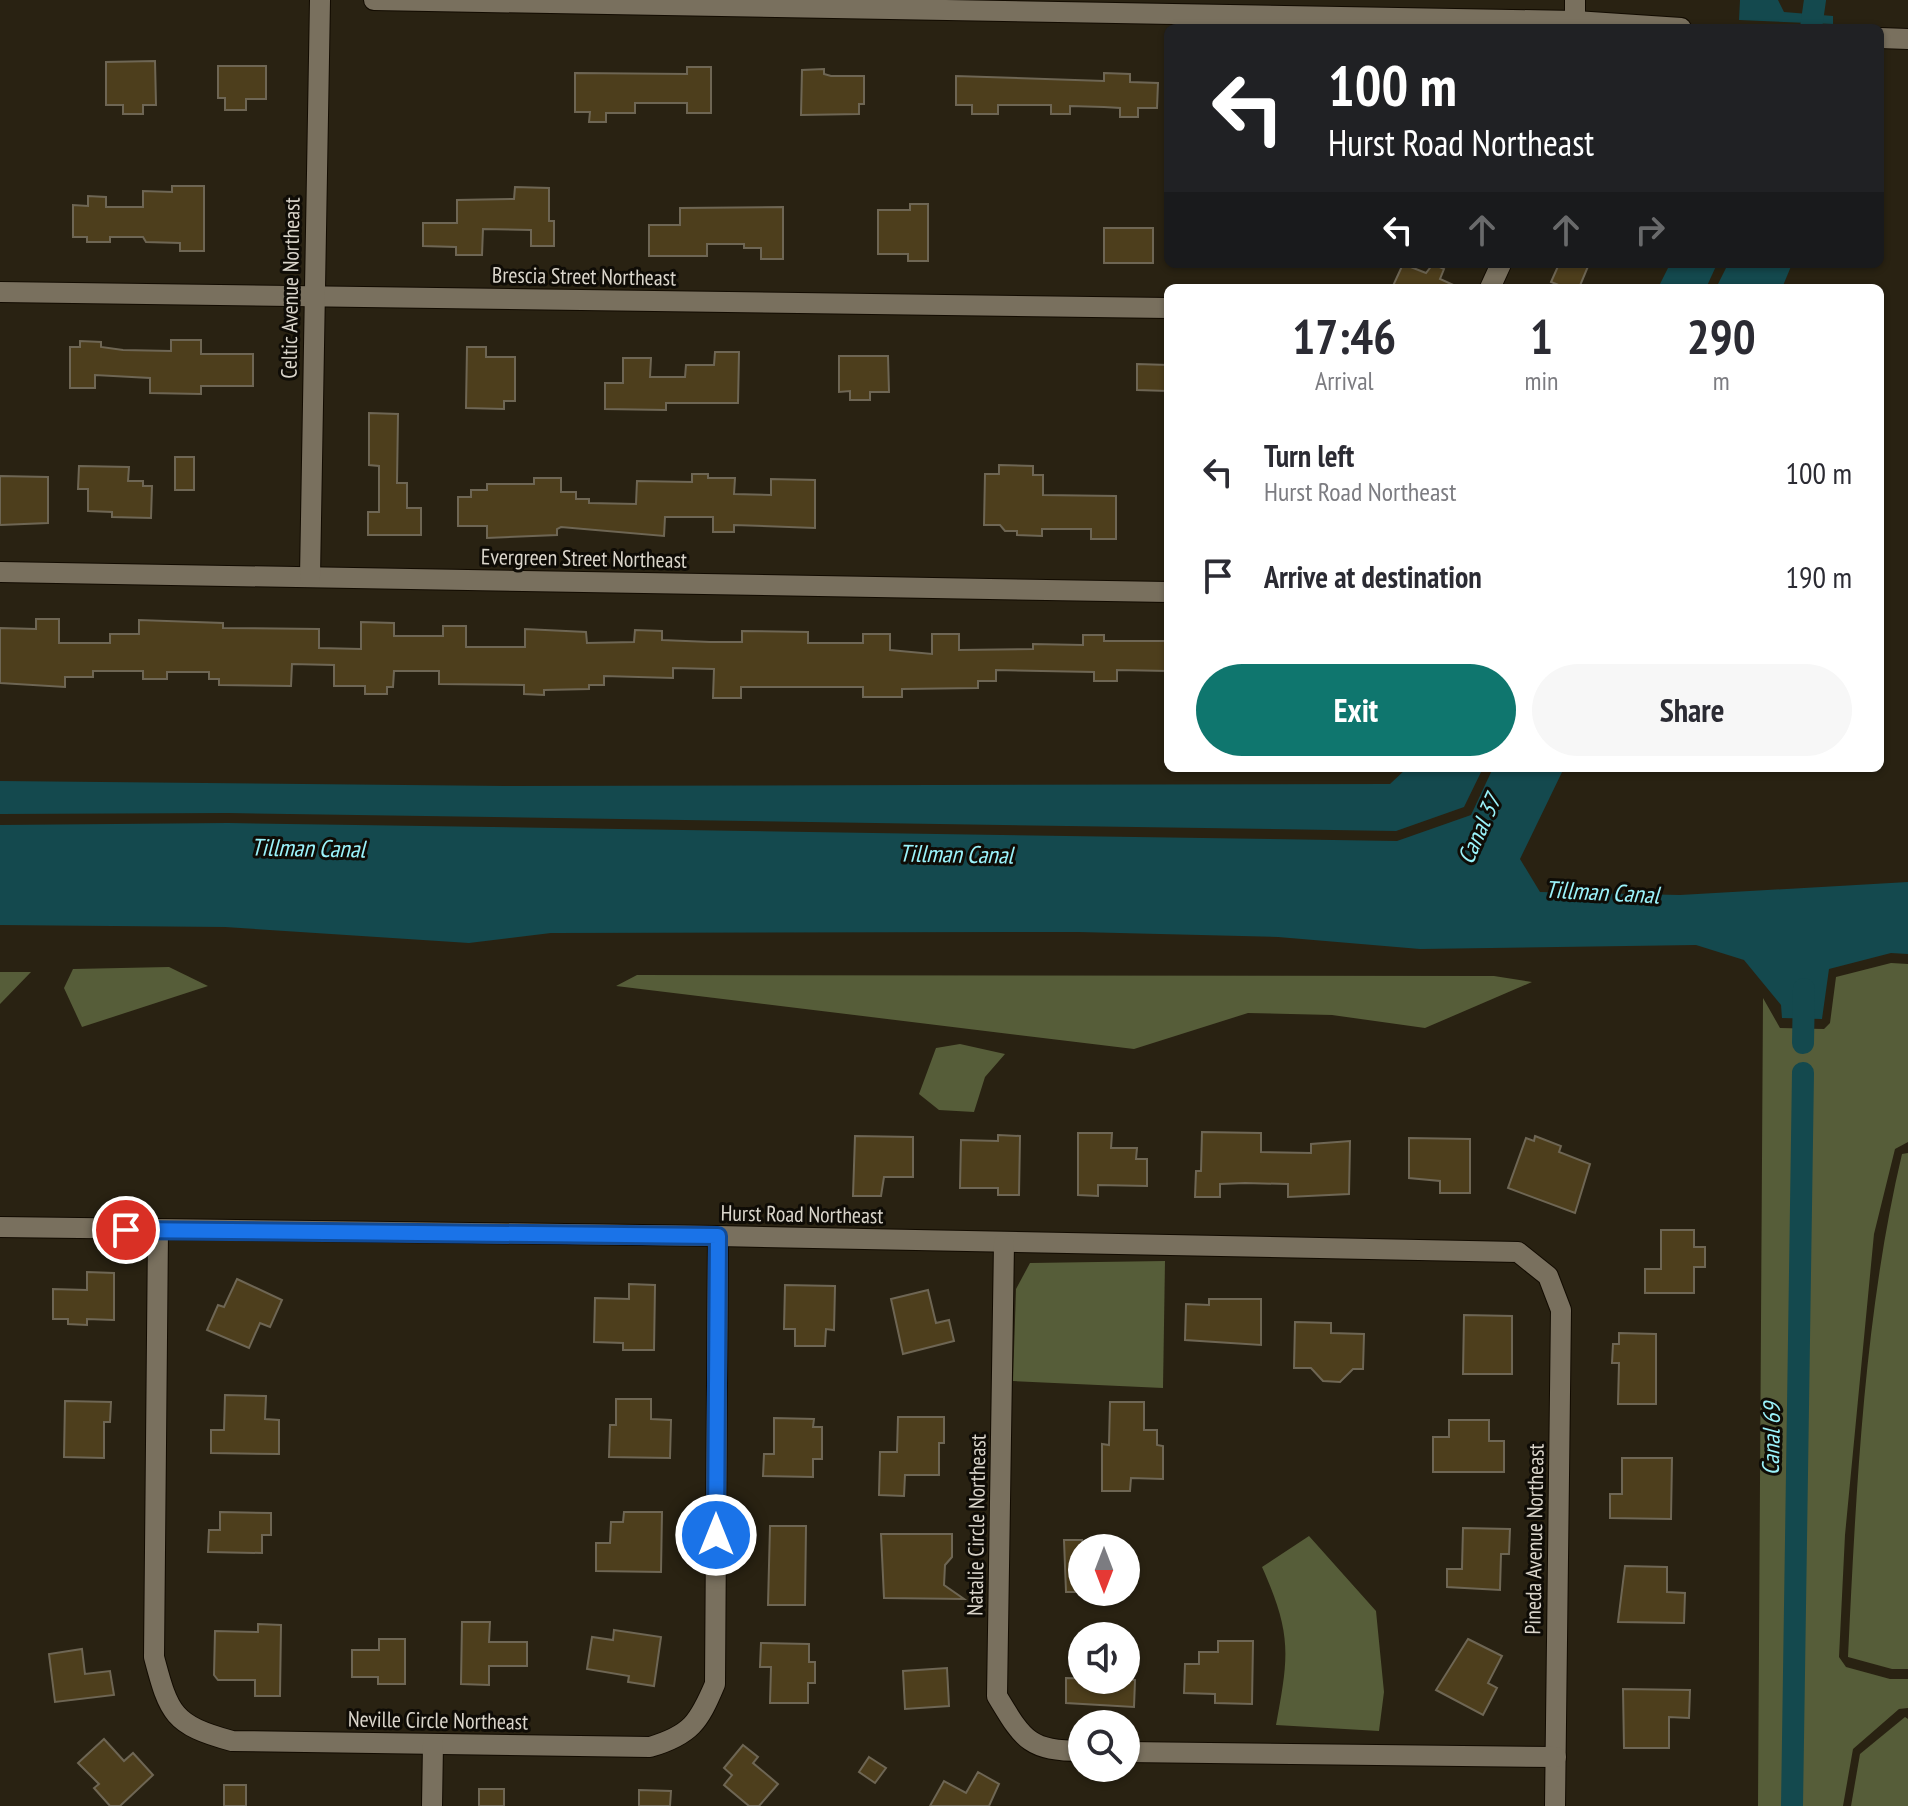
<!DOCTYPE html>
<html lang="en">
<head>
<meta charset="utf-8">
<style>
  :root { --surface:#fff; --page:#f7f7f7; --text:#2b2b33; --muted:#7c7c81; --accent:#0f766e }
  body { margin:0; font-family:"PT Sans Narrow",sans-serif; background:var(--page); color:var(--text); height:100vh; display:flex; flex-direction:column; font-size:30px; white-space:nowrap }
  * { box-sizing:border-box; margin:0 }
  p { font-size:26px; color:var(--muted) }
  .icon { flex:none; width:44px; height:44px; fill:none; stroke:currentColor; stroke-width:2; stroke-linecap:round; stroke-linejoin:round }
  .map { position:relative; flex:1; overflow:hidden }
  .details { position:absolute; left:1164px; top:284px; width:720px; height:488px; display:flex; flex-direction:column; background:var(--surface); border-radius:12px; box-shadow:0 2px 6px #0004 }
  .details>* { flex:none }
  .guide { position:absolute; left:1164px; top:24px; width:720px; height:244px; border-radius:12px; box-shadow:0 2px 6px #0004; background:#202124; color:#fff; overflow:hidden }
  .needle { width:52px; rotate:180deg }
  .tools { position:absolute; left:1068px; top:1534px; display:grid; gap:16px }
  .tools a { display:grid; place-items:center; width:72px; height:72px; border-radius:50%; background:var(--surface); box-shadow:0 2px 6px #0004; font-size:40px }
  .pin { position:absolute; display:grid; place-items:center; width:68px; height:68px; color:#fff; margin:-34px; border:4px solid #fff; border-radius:50%; box-shadow:0 2px 8px #0007 }
  .me { position:absolute; width:88px; margin:-44px; rotate:0deg; stroke-linejoin:round; filter:drop-shadow(0 0 6px #0008) }
  .turn { display:flex; align-items:center; gap:28px; height:168px; padding:0 32px; font-size:36px }
  .turn .icon { width:104px; height:104px; stroke-width:2.5 }
  .turn b { display:block; font-size:56px; line-height:68px }
  .lanes { display:flex; align-items:center; height:76px; padding:0 32px; background:#0003; justify-content:center; gap:40px; direction:ltr }
  .lanes .off { opacity:.35 }
  .eta { display:flex; justify-content:space-evenly; align-items:center; height:136px; text-align:center }
  .eta b { font-size:48px; font-weight:700; line-height:56px }
  .button { display:flex; gap:16px; margin-top:auto; padding:16px 32px }
  .button a { flex:1; height:92px; border-radius:48px; background:var(--accent); color:#fff; font-size:32px; font-weight:700; line-height:92px; text-align:center }
  .button a+a { background:var(--page); color:var(--text) }
  ul { padding:0; list-style:none }
  li { display:flex; align-items:center; gap:24px; height:104px; padding:0 32px }
  li div { flex:1 }
  li b { display:block; font-size:30px }
  li em { font-style:normal }
  .map>svg:first-child { display:block }
  .forest { fill:#565d39 }
  .water { fill:#14494e }
  .lines { fill:none; stroke-linecap:round; stroke-linejoin:round }
  .canal { stroke:#14494e; stroke-width:22 }
  .building { fill:#4d3e1c; stroke:#6e6654; stroke-width:2 }
  .minor-casing { stroke:#120b01; stroke-width:22 }
  .minor { stroke:#79705e; stroke-width:20 }
  .route-casing { stroke:#114b97; stroke-width:20 }
  .route { stroke:#1a73e8; stroke-width:14 }
  .labels { text-anchor:middle; dominant-baseline:central; stroke-width:6; stroke-linejoin:round; paint-order:stroke }
  .street-label { font-size:22px; fill:#dad5cb; stroke:#0f0c06 }
  .water-label { font-size:24px; font-style:italic; fill:#9bf3fb; stroke:#0f0c06 }
</style>
</head>
<body>
<div class="map">
<svg width="1908" height="1806" viewBox="0 0 1908 1806">
  <rect width="100%" height="100%" fill="#292212"/>
  <!-- forest -->
  <g class="forest">
    <polygon points="1891,963 1908,964 1908,1142 1895,1149 1874,1234 1845,1535 1839,1657 1846,1667 1890,1679 1908,1679 1908,1708 1899,1709 1853,1749 1843,1806 1758,1806 1763,998 1780,1028 1824,1029 1830,1023 1836,977"/>
    <polygon points="169,967 208,986 82,1027 64,988 73,969"/>
    <polygon points="0,972 31,972 0,1004"/>
    <polygon points="637,975 1494,976 1532,982 1425,1028 1332,1015 1248,1013 1134,1049 616,986"/>
    <polygon points="960,1044 1005,1054 985,1077 974,1112 939,1110 919,1094 936,1048"/>
    <path d="M1908 1153V1669H1892L1848 1657C1856 1492 1864 1315 1902 1154Z"/>
    <polygon points="1165,1261 1163,1388 1013,1381 1016,1289 1030,1263"/>
    <path d="M1309 1536 1376 1611 1384 1692 1379 1731 1276 1725C1289 1655 1292 1634 1262 1567Z"/>
    <polygon points="1905,1717 1908,1719 1908,1806 1851,1806 1860,1754"/>
  </g>
  <!-- water -->
  <g class="water">
    <polygon points="1740,0 1778,0 1784,12 1833,16 1833,24 1739,20"/>
    <polygon points="1670,264 1717,264 1706,288 1658,288"/>
    <polygon points="1728,264 1792,264 1782,288 1716,288"/>
    <polygon points="1407,768 1483,768 1464,807 1396,831 228,813 0,814 0,781 506,786 1390,784"/>
    <polygon points="1493,768 1564,768 1520,859 1540,892 1680,895 1908,882 1908,954 1891,953 1829,969 1822,1019 1782,1018 1781,1005 1744,960 1696,945 1420,949 1278,937 1078,932 551,933 469,943 225,927 0,925 0,825 228,823 1397,841 1471,815"/>
  </g>
  <g class="lines">
    <!-- canal -->
    <g class="canal">
      <polyline points="1811,28 1815,0"/>
      <polyline points="1803,1043 1804,989"/>
      <polyline points="1792,1806 1803,1073"/>
    </g>
  </g>
  <!-- building -->
  <g class="building">
    <polygon points="155,61 156,105 143,105 143,114 123,114 123,105 106,105 106,62"/>
    <polygon points="218,66 266,66 266,99 246,99 246,110 225,110 225,98 218,98"/>
    <polygon points="687,67 711,67 711,113 687,113 687,103 635,103 635,113 606,113 606,122 589,122 590,112 575,112 575,73 687,74"/>
    <polygon points="824,69 824,74 831,76 864,76 864,104 859,104 859,114 801,115 802,70"/>
    <polygon points="1104,73 1130,74 1130,82 1158,83 1157,108 1138,108 1138,117 1120,117 1120,108 1104,107 1070,106 1070,114 1051,114 1051,105 998,105 998,114 972,114 972,105 956,105 956,76 1104,81"/>
    <polygon points="172,186 204,186 204,251 180,251 180,243 146,242 143,237 110,237 110,242 87,242 87,237 73,237 73,205 88,206 88,196 106,197 106,207 143,207 143,191 172,192"/>
    <polygon points="515,187 549,188 549,221 554,221 554,246 531,246 531,230 483,229 482,255 456,255 456,247 423,246 423,223 457,223 457,200 514,199"/>
    <polygon points="910,204 928,204 928,261 908,261 908,254 878,254 878,210 910,210"/>
    <polygon points="783,207 783,259 761,259 761,248 744,248 744,244 707,244 707,256 649,256 649,225 680,225 680,208"/>
    <rect x="1104" y="228" width="49" height="35"/>
    <polygon points="1403,264 1426,273 1433,264 1444,269 1440,279 1460,288 1392,288"/>
    <polygon points="1559,264 1589,264 1579,288 1566,288 1551,282"/>
    <polygon points="171,340 201,340 201,354 253,354 253,386 201,386 201,394 150,393 150,378 95,375 95,388 70,388 70,347 80,347 80,341 101,342 101,347 123,350 171,351"/>
    <polygon points="467,347 486,347 486,357 515,357 515,401 504,401 504,409 466,408"/>
    <polygon points="715,352 739,352 738,403 666,403 666,410 605,409 605,383 623,383 623,358 651,358 650,377 685,377 686,365 714,365"/>
    <polygon points="839,356 888,356 889,392 870,392 870,400 850,400 850,391 839,392"/>
    <polygon points="1137,364 1168,365 1168,391 1137,390"/>
    <polygon points="369,413 398,414 397,483 407,483 407,508 421,508 421,535 368,535 368,512 379,512 379,466 369,465"/>
    <rect x="175" y="457" width="19" height="33"/>
    <polygon points="999,465 1033,466 1033,475 1043,475 1043,495 1116,496 1116,539 1091,539 1091,529 1042,529 1042,536 1017,535 1017,531 1005,531 1000,525 984,525 985,474 999,474"/>
    <polygon points="79,466 129,467 128,481 143,481 143,486 152,486 151,518 112,517 112,512 88,511 88,489 78,489"/>
    <polygon points="692,474 708,474 708,478 735,478 734,494 771,495 771,479 815,480 815,528 734,525 734,532 713,532 713,517 665,517 664,536 561,527 557,529 557,535 487,538 487,526 458,526 458,497 471,497 471,490 487,490 487,484 534,484 534,478 561,478 561,492 576,492 576,499 589,499 589,503 636,504 637,481 692,482"/>
    <polygon points="0,476 48,477 48,523 0,525"/>
    <polygon points="36,619 59,619 59,643 110,643 110,634 139,634 139,620 223,623 223,628 319,629 319,648 361,649 361,622 394,623 394,636 443,636 443,626 466,626 466,647 525,647 525,629 586,632 587,643 634,642 635,630 662,631 662,640 710,642 742,642 742,631 808,632 808,643 863,643 863,634 890,634 890,650 932,654 932,634 959,634 959,650 1033,649 1033,644 1083,645 1083,635 1104,635 1104,641 1168,641 1168,671 1117,670 1117,681 1094,681 1094,672 996,670 996,681 978,681 978,688 902,689 902,697 863,697 863,687 741,687 741,698 713,698 714,669 673,668 673,678 604,676 604,685 589,685 589,689 544,690 544,695 524,694 524,685 439,684 439,671 394,671 393,687 387,687 387,694 365,694 365,686 334,686 334,665 292,664 291,686 219,685 219,679 209,679 209,672 167,672 167,679 143,679 143,671 93,671 93,677 65,677 65,687 0,683 0,628 36,629"/>
    <polygon points="1202,1132 1261,1133 1261,1152 1311,1153 1311,1144 1350,1141 1349,1194 1288,1197 1288,1184 1245,1183 1220,1184 1220,1197 1195,1197 1196,1171 1201,1171"/>
    <polygon points="1078,1133 1112,1133 1111,1148 1137,1148 1136,1159 1147,1159 1147,1186 1098,1185 1098,1196 1078,1195"/>
    <polygon points="998,1135 1020,1136 1019,1195 998,1195 998,1188 960,1188 961,1140 998,1141"/>
    <polygon points="855,1136 913,1137 913,1177 884,1177 881,1196 853,1196"/>
    <polygon points="1535,1136 1561,1146 1559,1152 1590,1164 1575,1213 1508,1188 1526,1138 1534,1141"/>
    <polygon points="1409,1138 1470,1139 1470,1193 1440,1193 1440,1181 1409,1178"/>
    <polygon points="1661,1230 1694,1230 1694,1247 1705,1247 1705,1267 1694,1267 1694,1293 1645,1293 1645,1269 1661,1269"/>
    <polygon points="87,1272 114,1273 114,1320 87,1319 87,1325 68,1324 68,1319 53,1319 53,1289 87,1290"/>
    <polygon points="237,1279 282,1300 270,1327 260,1323 249,1348 207,1330 218,1305 224,1307"/>
    <polygon points="629,1284 655,1285 654,1350 623,1350 623,1343 594,1342 595,1298 629,1299"/>
    <polygon points="785,1285 835,1286 834,1330 826,1329 825,1346 795,1346 795,1329 784,1329"/>
    <polygon points="928,1290 936,1323 949,1320 954,1341 903,1354 891,1299"/>
    <polygon points="1209,1299 1261,1299 1261,1345 1185,1340 1186,1304 1209,1305"/>
    <polygon points="1464,1315 1512,1316 1512,1374 1463,1374"/>
    <polygon points="1295,1322 1331,1323 1331,1333 1364,1334 1363,1369 1353,1369 1340,1382 1323,1381 1311,1368 1294,1368"/>
    <polygon points="1619,1333 1656,1334 1656,1404 1618,1404 1619,1363 1612,1363 1613,1344 1619,1344"/>
    <polygon points="225,1395 266,1396 265,1419 279,1420 279,1454 211,1453 211,1430 224,1430"/>
    <polygon points="616,1399 651,1399 651,1419 671,1420 670,1458 609,1457 610,1425 616,1425"/>
    <polygon points="65,1401 111,1402 110,1422 104,1422 104,1458 64,1457"/>
    <polygon points="1110,1402 1144,1402 1144,1430 1157,1430 1157,1445 1163,1446 1163,1479 1131,1478 1130,1491 1102,1491 1102,1444 1109,1445"/>
    <polygon points="898,1417 944,1417 944,1443 939,1443 939,1475 905,1475 904,1496 879,1495 880,1452 897,1452"/>
    <polygon points="774,1418 814,1419 813,1427 822,1427 822,1459 813,1459 813,1477 763,1476 764,1454 774,1454"/>
    <polygon points="1449,1420 1489,1420 1489,1441 1504,1441 1504,1472 1433,1472 1433,1437 1449,1437"/>
    <polygon points="1622,1458 1672,1458 1671,1519 1610,1518 1610,1494 1622,1494"/>
    <polygon points="220,1512 271,1513 271,1535 262,1535 262,1553 208,1552 209,1530 220,1530"/>
    <polygon points="624,1512 662,1512 661,1572 596,1571 596,1543 610,1543 611,1522 623,1522"/>
    <polygon points="770,1526 806,1526 805,1605 768,1605"/>
    <polygon points="1463,1528 1510,1529 1509,1554 1501,1554 1500,1590 1447,1587 1447,1569 1462,1569"/>
    <polygon points="881,1534 952,1534 952,1557 945,1565 944,1585 964,1599 884,1598"/>
    <polygon points="1064,1540 1082,1540 1082,1592 1066,1592"/>
    <polygon points="1625,1566 1667,1567 1667,1592 1685,1593 1684,1623 1618,1622"/>
    <polygon points="462,1622 490,1622 489,1642 527,1642 527,1666 489,1666 489,1685 461,1684"/>
    <polygon points="258,1624 281,1625 280,1696 255,1696 255,1680 218,1680 214,1675 215,1631 258,1632"/>
    <polygon points="614,1630 661,1637 654,1686 628,1682 629,1676 587,1669 592,1637 613,1640"/>
    <polygon points="379,1639 405,1639 405,1684 378,1684 378,1677 352,1677 352,1650 379,1650"/>
    <polygon points="1468,1639 1502,1656 1488,1683 1497,1688 1483,1715 1436,1690"/>
    <polygon points="1218,1641 1253,1641 1252,1704 1215,1703 1215,1694 1184,1693 1185,1664 1199,1664 1199,1652 1218,1652"/>
    <polygon points="761,1643 809,1644 809,1662 815,1662 815,1683 808,1683 808,1703 770,1703 771,1667 760,1667"/>
    <polygon points="82,1649 85,1674 110,1671 114,1695 55,1702 49,1654"/>
    <polygon points="947,1668 949,1706 905,1709 903,1671"/>
    <polygon points="1066,1678 1135,1680 1134,1707 1066,1703"/>
    <polygon points="1623,1689 1690,1690 1689,1718 1669,1717 1669,1748 1624,1748"/>
    <polygon points="104,1739 124,1761 133,1753 153,1775 120,1806 110,1806 94,1788 99,1784 78,1763"/>
    <polygon points="743,1745 758,1757 753,1763 778,1784 759,1806 749,1806 724,1785 732,1775 724,1768"/>
    <polygon points="869,1757 886,1768 875,1783 859,1772"/>
    <polygon points="978,1772 999,1784 989,1806 930,1806 944,1781 966,1793"/>
    <rect x="224" y="1785" width="22" height="21"/>
    <rect x="479" y="1789" width="25" height="17"/>
    <polygon points="639,1790 671,1791 670,1806 639,1806"/>
  </g>
  <g class="lines">
    <defs>
      <g id="minor">
        <polyline points="374,0 1575,21 1681,28"/>
        <polyline points="1575,28 1575,0"/>
        <polyline points="1880,38 1908,39"/>
        <polyline points="1490,288 1501,264"/>
        <polyline points="0,292 1168,308"/>
        <polyline points="0,572 1168,592"/>
        <polyline points="310,577 320,0"/>
        <polyline points="0,1227 718,1236 1518,1252 1548,1276 1561,1310 1555,1806"/>
        <path d="M158 1231 154 1657C169 1714 173 1725 232 1741L650 1747C691 1735 699 1722 715 1684L718 1236"/>
        <path d="M1004 1243 997 1696C1023 1739 1028 1751 1082 1751"/>
        <polyline points="1126,1752 1556,1757"/>
        <polyline points="432,1806 433,1744"/>
      </g>
    </defs>
    <!-- minor casing -->
    <use href="#minor" class="minor-casing"/>
    <!-- minor -->
    <use href="#minor" class="minor"/>
  </g>
  <g class="lines">
    <defs>
      <polyline id="route" points="126,1230 718,1236 716,1535"/>
    </defs>
    <!-- route casing -->
    <use href="#route" class="route-casing"/>
    <!-- route -->
    <use href="#route" class="route"/>
  </g>
  <g class="labels">
    <!-- street labels -->
    <g class="street-label">
      <text transform="translate(584 276) rotate(1)">Brescia Street Northeast</text>
      <text transform="translate(290 288) rotate(-89)">Celtic Avenue Northeast</text>
      <text transform="translate(584 558) rotate(1)">Evergreen Street Northeast</text>
      <text transform="translate(802 1214) rotate(1)">Hurst Road Northeast</text>
      <text transform="translate(976 1525) rotate(-89)">Natalie Circle Northeast</text>
      <text transform="translate(1534 1539) rotate(-89)">Pineda Avenue Northeast</text>
      <text transform="translate(438 1720) rotate(1)">Neville Circle Northeast</text>
    </g>
    <!-- water labels -->
    <g class="water-label">
      <text transform="translate(1479 829) rotate(-66)">Canal 37</text>
      <text transform="translate(308 848) rotate(1)">Tillman Canal</text>
      <text transform="translate(956 854) rotate(1)">Tillman Canal</text>
      <text transform="translate(1602 892) rotate(3)">Tillman Canal</text>
      <text transform="translate(1771 1439) rotate(-89)">Canal 69</text>
    </g>
  </g>
</svg>
<div class="tools">
<a><svg class="needle" viewBox="-14 -14 28 28"><path d="M0-13l5 13h-10z" fill="#e53935"/><path d="M0 13l5-13h-10z" fill="#7c7c81"/></svg></a>
<a><svg class="icon" aria-label="sound" viewBox="0 0 24 24"><path d="M4 9h4l5-4v14l-5-4H4zM17 9q2 3 0 6"/></svg></a>
<a><svg class="icon" aria-label="search" viewBox="0 0 24 24"><circle cx="10" cy="10" r="6"/><path d="M15 15l6 6"/></svg></a>
</div>
<div class="pin" style="left:126px;top:1230px;background:#d93025"><svg class="icon" aria-label="arrive" viewBox="0 0 24 24"><path d="M6 21V4h12l-3 4 3 4H6"/></svg></div>
<svg class="me" style="left:716px;top:1535px" viewBox="-20 -20 40 40"><circle r="17" fill="#1a73e8" stroke="#fff" stroke-width="3"/><path d="M0-11L8 9 0 5-8 9z" fill="#fff"/></svg>
<div class="guide">
<div class="turn"><svg class="icon" aria-label="left" viewBox="0 0 24 24"><path d="M17 20v-9H6M10 6l-5 5 5 5"/></svg><div><b>100 m</b>Hurst Road Northeast</div></div>
<div class="lanes"><svg class="icon" aria-label="left" viewBox="0 0 24 24"><path d="M17 20v-9H6M10 6l-5 5 5 5"/></svg><svg class="icon off" aria-label="ahead" viewBox="0 0 24 24"><path d="M12 20V5M6 11l6-6 6 6"/></svg><svg class="icon off" aria-label="ahead" viewBox="0 0 24 24"><path d="M12 20V5M6 11l6-6 6 6"/></svg><svg class="icon off" aria-label="right" viewBox="0 0 24 24"><path d="M7 20v-9h11M14 6l5 5-5 5"/></svg></div>
</div>
<section class="details">
<div class="eta">
<div><b>17:46</b><p>Arrival</p></div>
<div><b>1</b><p>min</p></div>
<div><b>290</b><p>m</p></div>
</div>
<ul>
<li><svg class="icon" aria-label="left" viewBox="0 0 24 24"><path d="M17 20v-9H6M10 6l-5 5 5 5"/></svg><div><b>Turn left</b><p>Hurst Road Northeast</p></div><em>100 m</em></li>
<li><svg class="icon" aria-label="arrive" viewBox="0 0 24 24"><path d="M6 21V4h12l-3 4 3 4H6"/></svg><div><b>Arrive at destination</b></div><em>190 m</em></li>
</ul>
<div class="button"><a>Exit</a><a>Share</a></div>
</section>
</div>
</body>
</html>
